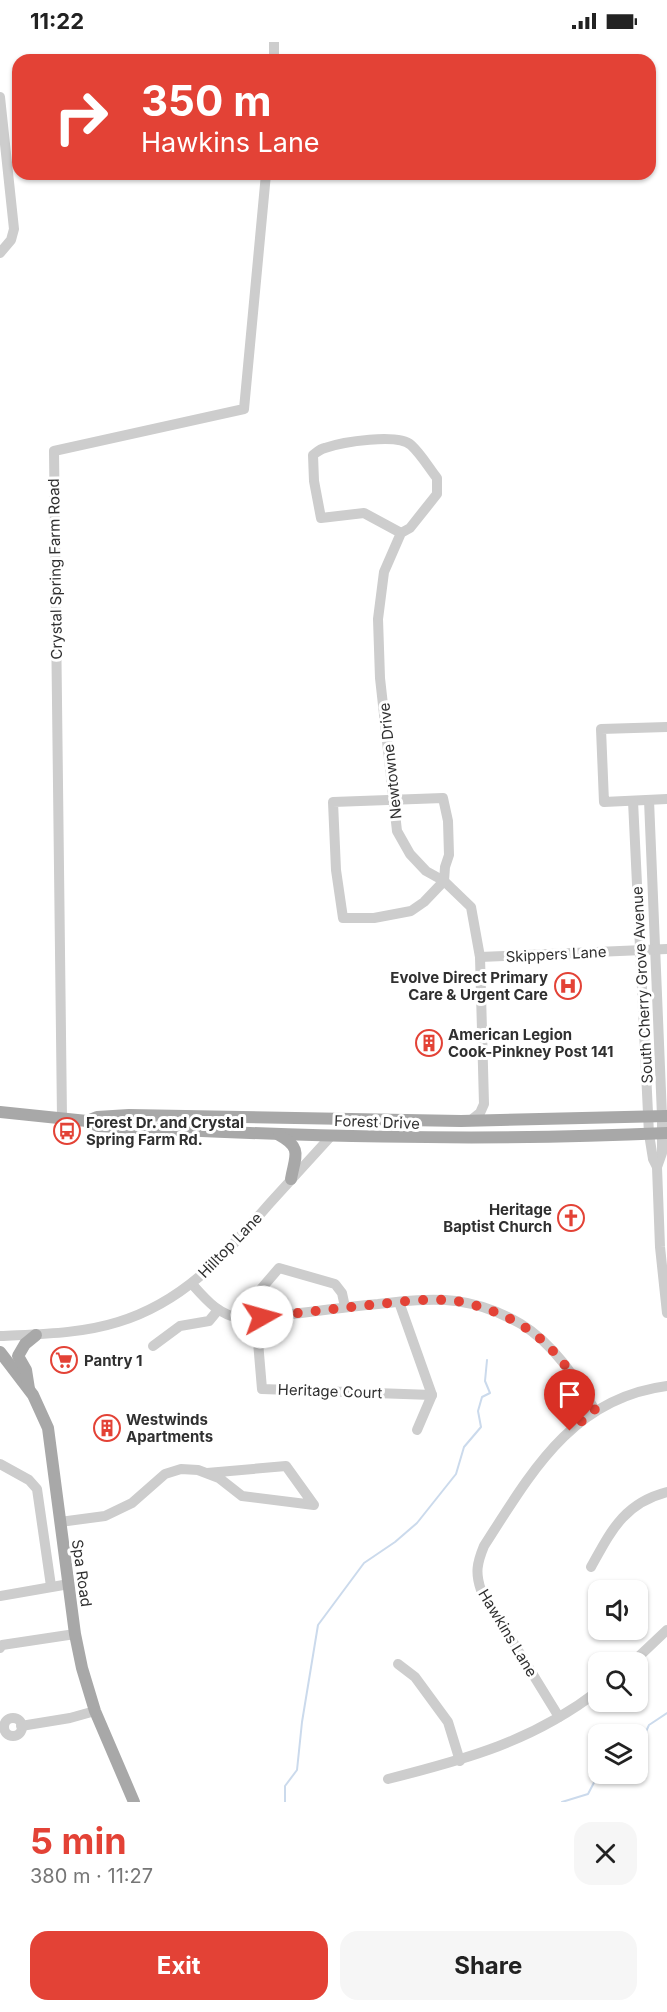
<!DOCTYPE html>
<html lang="en">
<head>
<meta charset="utf-8">
<style>
  :root { --surface:#fff; --page:#f6f6f6; --text:#222; --muted:#767676; --accent:#e34236 }
  body { margin:0; font-family:Inter,sans-serif; background:var(--page); color:var(--text); height:100vh; display:flex; flex-direction:column; font-size:22px; white-space:nowrap }
  * { box-sizing:border-box; margin:0 }
  p { font-size:20px; color:var(--muted) }
  .icon { flex:none; width:33px; height:33px; fill:none; stroke:currentColor; stroke-width:2; stroke-linecap:round; stroke-linejoin:round }
  .map { position:relative; height:1760px; overflow:hidden }
  .side { display:flex; flex-direction:column; background:var(--surface); flex:1 }
  .side>* { flex:none }
  .top-card { position:absolute; left:12px; top:12px; width:644px; height:126px; border-radius:18px; box-shadow:0 2px 4px #0004; background:#e34236; color:#fff; overflow:hidden }
  .buttons { position:absolute; left:588px; top:1538px; display:grid; gap:12px }
  .buttons a { display:grid; place-items:center; width:60px; height:60px; border-radius:12px; background:var(--surface); box-shadow:0 2px 4px #0004; font-size:30px }
  .pin { position:absolute; display:grid; place-items:center; width:51px; height:51px; color:#fff; margin:-62px -26px; border-radius:50% 50% 50% 0; rotate:-45deg; box-shadow:0 0 6px #0007 }
  .pin .icon { rotate:45deg }
  .me { position:absolute; width:66px; margin:-33px; rotate:83deg; stroke-linejoin:round; filter:drop-shadow(0 0 4px #0008) }
  .turn { display:flex; align-items:center; gap:21px; height:126px; padding:0 30px; font-size:27px }
  .turn .icon { width:78px; height:78px; stroke-width:2.5 }
  .turn b { display:block; font-size:42px; line-height:51px }
  .round { display:grid; place-items:center; flex:none; width:63px; height:63px; border-radius:18px; background:var(--page) }
  .head { display:flex; align-items:center; justify-content:space-between; height:102px; padding:0 30px }
  h1 { font-size:36px; font-weight:700; line-height:45px; color:var(--accent) }
  .cta { display:flex; gap:12px; margin-top:auto; padding:12px 30px }
  .cta a { flex:1; height:69px; border-radius:18px; background:var(--accent); color:#fff; font-size:24px; font-weight:700; line-height:69px; text-align:center }
  .cta a+a { background:var(--page); color:var(--text) }
  .status { display:flex; justify-content:space-between; align-items:center; height:42px; padding:0 30px; background:var(--surface); direction:ltr }
  .status svg { height:16px; fill:currentColor }
  .map>svg:first-child { display:block }
  .lines { fill:none; stroke-linecap:round; stroke-linejoin:round }
  .stream { stroke:#cbdaec; stroke-width:2 }
  .minor { stroke:#cdcdcd; stroke-width:10 }
  .major { stroke:#a8a8a8; stroke-width:12 }
  .route { stroke:#e34236; stroke-width:10; stroke-dasharray:0 18 }
  .labels { text-anchor:middle; dominant-baseline:central; stroke-width:6; stroke-linejoin:round; paint-order:stroke }
  .street-label { font-size:15px; fill:#303030; stroke:#fff }
  .poi-label { font-size:15px; font-weight:bold; fill:#303030; stroke:#fff; text-anchor:start }
</style>
</head>
<body>
<div class="status"><b>11:22</b><svg viewBox="0 0 49 12"><path d="M0 12V9h3v3zM5 12V6h3v6zM10 12V3h3v9zM15 12V0h3v12zM26 1h20v11H26zM47 4h2v5h-2z"/></svg></div>
<div class="map">
<svg width="667" height="1760" viewBox="0 0 667 1760">
  <rect width="100%" height="100%" fill="#fff"/>
  <g class="lines">
    <!-- stream -->
    <g class="stream">
      <polyline points="638,1707 649,1683 667,1671"/>
      <polyline points="285,1760 285,1744 297,1728 302,1680 318,1583 364,1521 395,1500 417,1481 456,1432 464,1405 481,1385 478,1369 482,1355 490,1351 485,1339 487,1318"/>
      <polyline points="562,1760 588,1752 599,1731"/>
    </g>
    <!-- minor -->
    <g class="minor">
      <polyline points="274,0 274,18"/>
      <polyline points="0,55 14,187 11,198 0,211"/>
      <path d="M401 491 364 471 321 476 314 439 313 413C317 410 320 407 325 406 342 400 398 391 411 403 421 412 429 426 437 436V452L410 486 401 491 384 530 378 577 380 636 397 789 410 812 426 829 444 839 471 865 480 915 484 1062 480 1071 470 1079"/>
      <polyline points="667,685 601,687 604,760 667,757"/>
      <polygon points="443,756 448,779 449,813 445,825 444,839 424,860 411,869 374,876 343,876 336,828 333,760"/>
      <polyline points="649,758 662,1074 662,1111 657,1125"/>
      <polyline points="633,759 649,1092 653,1117 657,1125 660,1205 667,1271"/>
      <polyline points="480,915 667,907"/>
      <polyline points="62,1076 54,409 244,367 266,132"/>
      <path d="M192 1242C208 1260 218 1272 242 1277 288 1274 333 1266 378 1262 404 1259 431 1256 456 1259 478 1262 502 1271 521 1282 554 1302 575 1336 595 1368"/>
      <polyline points="399,1260 432,1353 417,1388"/>
      <polyline points="262,1275 261,1247 279,1226 335,1242 342,1251 345,1265"/>
      <polyline points="256,1276 262,1347 432,1353"/>
      <path d="M0 1294C39 1292 80 1292 118 1280 186 1259 225 1212 270 1161 291 1138 311 1116 332 1093"/>
      <polyline points="153,1304 180,1284 209,1279 218,1268"/>
      <polyline points="0,1422 29,1438 37,1447 51,1544"/>
      <polyline points="60,1480 105,1474 132,1461 165,1432 181,1427 198,1428 219,1436 242,1454 314,1463 286,1424 207,1431"/>
      <path d="M591 1525C611 1489 624 1461 667 1450"/>
      <polyline points="0,1554 69,1542"/>
      <polyline points="0,1606 2,1603 75,1592"/>
      <polyline points="633,1620 667,1588"/>
      <polyline points="398,1622 415,1635 448,1680 460,1719"/>
      <path d="M559 1675 481 1548C475 1531 477 1521 484 1504 531 1431 572 1356 667 1344"/>
      <circle cx="13" cy="1685" r="9"/>
      <polyline points="21,1684 70,1676 95,1669"/>
      <path d="M388 1737C467 1717 533 1699 598 1649"/>
    </g>
    <!-- major -->
    <g class="major">
      <path d="M0 1070 87 1079 98 1084C288 1094 477 1100 667 1091"/>
      <polyline points="87,1079 97,1075 129,1073 461,1079 667,1074"/>
      <path d="M279 1093C303 1106 295 1114 291 1137"/>
      <polyline points="0,1310 33,1353 48,1386 75,1592 82,1626 95,1669 134,1760"/>
      <polyline points="29,1347 26,1328 18,1314 25,1302 36,1293"/>
    </g>
  </g>
  <g class="lines">
    <!-- route -->
    <path class="route" d="M262 1275C301 1271 340 1266 380 1262 405 1259 432 1256 457 1259 478 1263 502 1271 521 1283 554 1302 575 1336 595 1368L570 1389"/>
  </g>
  <!-- icons -->
  <defs>
    <symbol id="hospital-ring" viewBox="-11 -11 22 22"><circle r="9.5" fill="#fff" stroke="#e34236" stroke-width="1.5"/><path d="M-5-5h3v3.5h4V-5h3V5h-3V1.5h-4V5h-3Z" fill="#e34236"/></symbol>
    <symbol id="building-ring" viewBox="-11 -11 22 22"><circle r="9.5" fill="#fff" stroke="#e34236" stroke-width="1.5"/><path d="M-4-6H4V6H1V3H-1V6H-4ZM-2.5-4.3h1.7v1.8h-1.7ZM.8-4.3h1.7v1.8H.8ZM-2.5-1h1.7V.8h-1.7ZM.8-1h1.7V.8H.8Z" fill="#e34236"/></symbol>
    <symbol id="bus-ring" viewBox="-11 -11 22 22"><circle r="9.5" fill="#fff" stroke="#e34236" stroke-width="1.5"/><path d="M-5-6H5V4H4V6H2V4H-2V6H-4V4H-5ZM-3.5-4V0h7V-4ZM-3.5 1.2v1.5H-2V1.2ZM2 1.2v1.5H3.5V1.2Z" fill="#e34236"/></symbol>
    <symbol id="church-ring" viewBox="-11 -11 22 22"><circle r="9.5" fill="#fff" stroke="#e34236" stroke-width="1.5"/><path d="M-1.2-6h2.4v3.5h3.3v2.4h-3.3V6h-2.4V-.1h-3.3v-2.4h3.3Z" fill="#e34236"/></symbol>
    <symbol id="supermarket-ring" viewBox="-11 -11 22 22"><circle r="9.5" fill="#fff" stroke="#e34236" stroke-width="1.5"/><path d="M-6-5.5h2.5l.6 2H6L4.5 2H-2.5L-4.4-4H-6ZM-1.5 3.2a1.3 1.3 0 1 0 .1 0ZM3 3.2a1.3 1.3 0 1 0 .1 0Z" fill="#e34236"/></symbol>
  </defs>
  <g fill-rule="evenodd">
    <use href="#hospital-ring" x="553" y="929" width="30" height="30"/>
    <use href="#building-ring" x="414" y="986" width="30" height="30"/>
    <use href="#bus-ring" x="52" y="1074" width="30" height="30"/>
    <use href="#church-ring" x="556" y="1161" width="30" height="30"/>
    <use href="#supermarket-ring" x="49" y="1303" width="30" height="30"/>
    <use href="#building-ring" x="92" y="1371" width="30" height="30"/>
  </g>
  <g class="labels">
    <!-- street labels -->
    <g class="street-label">
      <text transform="translate(55 527) rotate(-91)">Crystal Spring Farm Road</text>
      <text transform="translate(390 719) rotate(-96)">Newtowne Drive</text>
      <text transform="translate(556 912) rotate(-3)">Skippers Lane</text>
      <text transform="translate(642 943) rotate(-93)">South Cherry Grove Avenue</text>
      <text transform="translate(377 1080) rotate(2)">Forest Drive</text>
      <text transform="translate(230 1203) rotate(-46)">Hilltop Lane</text>
      <text transform="translate(330 1349) rotate(2)">Heritage Court</text>
      <text transform="translate(82 1531) rotate(82)">Spa Road</text>
      <text transform="translate(508 1591) rotate(59)">Hawkins Lane</text>
    </g>
    <!-- poi labels -->
    <g class="poi-label">
      <text x="548" y="935" text-anchor="end">Evolve Direct Primary<tspan x="548" dy="17">Care &amp; Urgent Care</tspan></text>
      <text x="448" y="992">American Legion<tspan x="448" dy="17">Cook-Pinkney Post 141</tspan></text>
      <text x="86" y="1080">Forest Dr. and Crystal<tspan x="86" dy="17">Spring Farm Rd.</tspan></text>
      <text x="552" y="1167" text-anchor="end">Heritage<tspan x="552" dy="17">Baptist Church</tspan></text>
      <text x="84" y="1318">Pantry 1</text>
      <text x="126" y="1377">Westwinds<tspan x="126" dy="17">Apartments</tspan></text>
    </g>
  </g>
</svg>
<div class="buttons">
<a><svg class="icon" aria-label="sound" viewBox="0 0 24 24"><path d="M4 9h4l5-4v14l-5-4H4zM17 9q2 3 0 6"/></svg></a>
<a><svg class="icon" aria-label="search" viewBox="0 0 24 24"><circle cx="10" cy="10" r="6"/><path d="M15 15l6 6"/></svg></a>
<a><svg class="icon" aria-label="layers" viewBox="0 0 24 24"><path d="M12 4l9 5-9 5-9-5zM3 14l9 5 9-5"/></svg></a>
</div>
<div class="pin" style="left:570px;top:1389px;background:#d93025"><svg class="icon" aria-label="arrive" viewBox="0 0 24 24"><path d="M6 21V4h12l-3 4 3 4H6"/></svg></div>
<svg class="me" style="left:262px;top:1275px" viewBox="-20 -20 40 40"><circle r="19" fill="#fff"/><path d="M0-13L10 11 0 6-10 11z" fill="#e34236"/></svg>
<div class="top-card">
<div class="turn"><svg class="icon" aria-label="right" viewBox="0 0 24 24"><path d="M7 20v-9h11M14 6l5 5-5 5"/></svg><div><b>350 m</b>Hawkins Lane</div></div>
</div>
</div>
<section class="side">
<div class="head"><div><h1>5 min</h1><p>380 m · 11:27</p></div><a class="round"><svg class="icon" aria-label="close" viewBox="0 0 24 24"><path d="M6 6l12 12M18 6L6 18"/></svg></a></div>
<div class="cta"><a>Exit</a><a>Share</a></div>
</section>
</body>
</html>
